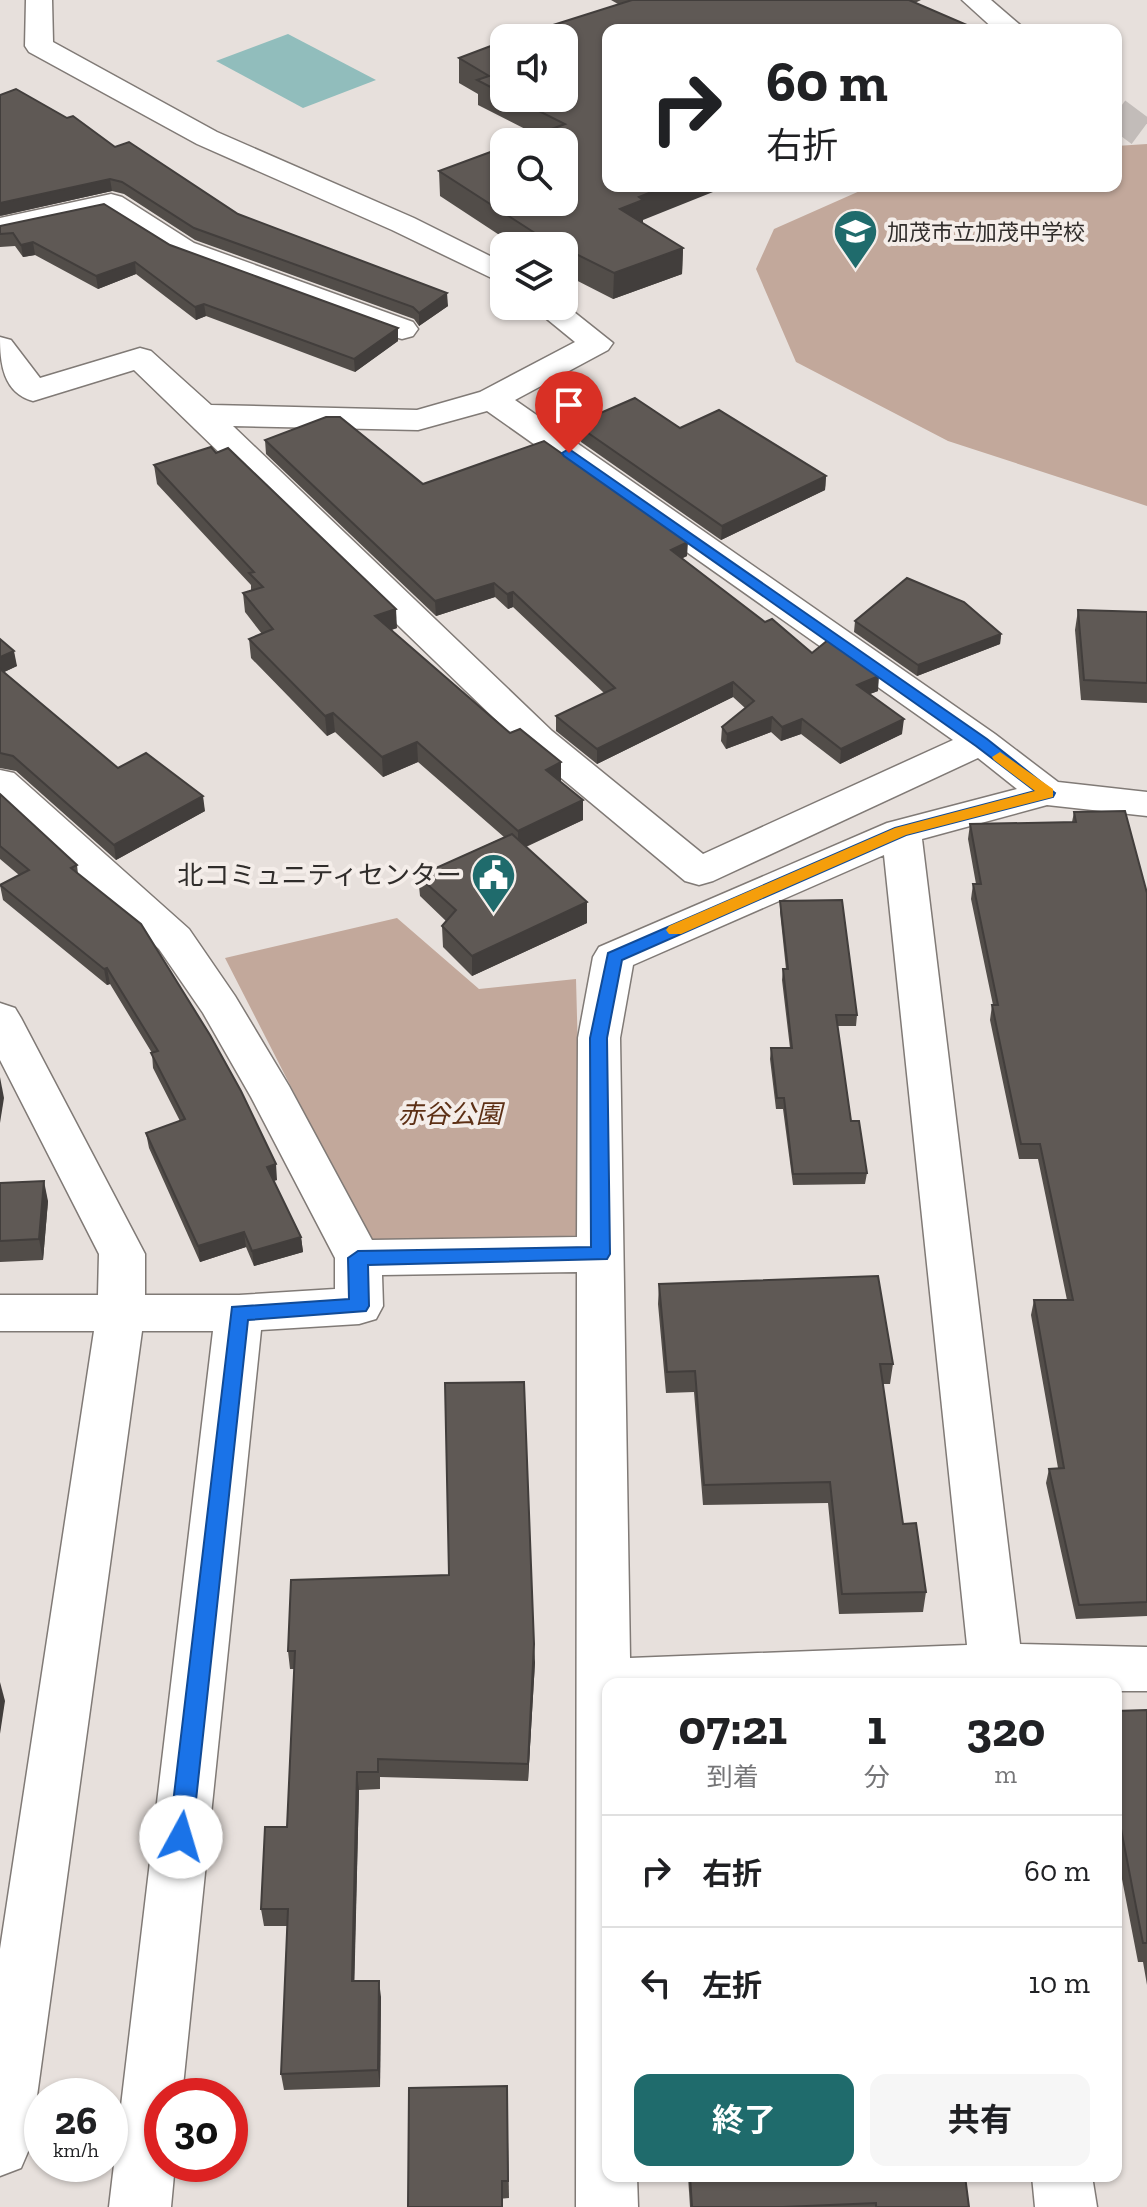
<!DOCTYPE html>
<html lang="ja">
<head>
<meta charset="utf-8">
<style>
  :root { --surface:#fff; --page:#f6f6f6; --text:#202124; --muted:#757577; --line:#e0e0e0; --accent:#1f6b6c }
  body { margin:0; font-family:"Zilla Slab","Noto Sans JP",serif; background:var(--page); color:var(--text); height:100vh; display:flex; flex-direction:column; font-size:30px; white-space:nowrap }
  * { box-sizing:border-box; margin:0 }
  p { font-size:26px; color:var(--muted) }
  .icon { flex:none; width:44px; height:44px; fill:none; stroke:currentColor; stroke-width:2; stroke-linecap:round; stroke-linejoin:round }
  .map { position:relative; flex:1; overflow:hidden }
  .drawer { position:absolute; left:602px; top:1678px; width:520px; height:504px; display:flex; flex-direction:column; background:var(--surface); border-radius:16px; box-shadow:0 2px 6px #0004 }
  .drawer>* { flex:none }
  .guide { position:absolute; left:602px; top:24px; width:520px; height:168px; border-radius:16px; box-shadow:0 2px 6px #0004; background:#fff; color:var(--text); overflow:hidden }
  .controls { position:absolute; left:490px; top:24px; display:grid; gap:16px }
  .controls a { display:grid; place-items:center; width:88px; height:88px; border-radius:16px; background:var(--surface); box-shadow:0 2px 6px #0004; font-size:40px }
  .speed { position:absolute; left:24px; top:2078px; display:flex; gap:16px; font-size:40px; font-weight:700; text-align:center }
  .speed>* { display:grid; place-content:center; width:104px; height:104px; border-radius:50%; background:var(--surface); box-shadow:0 2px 6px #0004; line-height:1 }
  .speed small { font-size:20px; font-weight:400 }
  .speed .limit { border:12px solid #d22; background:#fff; color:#111 }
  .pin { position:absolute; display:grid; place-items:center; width:68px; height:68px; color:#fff; margin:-82px -34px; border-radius:50% 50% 50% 0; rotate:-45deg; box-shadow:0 0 8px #0007 }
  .pin .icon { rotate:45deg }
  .me { position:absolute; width:88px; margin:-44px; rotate:6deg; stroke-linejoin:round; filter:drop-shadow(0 0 6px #0008) }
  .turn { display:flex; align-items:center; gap:28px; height:168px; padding:0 32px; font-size:36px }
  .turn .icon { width:104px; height:104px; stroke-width:2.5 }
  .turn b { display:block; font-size:56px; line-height:68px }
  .eta { display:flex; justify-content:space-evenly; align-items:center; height:136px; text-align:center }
  .eta b { font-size:48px; font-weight:700; line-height:56px }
  .action { display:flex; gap:16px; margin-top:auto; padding:16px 32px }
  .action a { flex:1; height:92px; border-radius:16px; background:var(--accent); color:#fff; font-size:32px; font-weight:700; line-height:92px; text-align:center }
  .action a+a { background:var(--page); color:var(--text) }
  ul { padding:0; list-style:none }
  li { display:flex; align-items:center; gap:24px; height:112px; padding:0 32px; border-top:2px solid var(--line) }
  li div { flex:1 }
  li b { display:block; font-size:30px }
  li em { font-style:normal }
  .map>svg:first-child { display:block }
  .green { fill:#c2a89b }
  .water { fill:#91bdbc }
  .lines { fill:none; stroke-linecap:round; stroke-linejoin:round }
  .tertiary-tunnel { stroke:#c2bcb9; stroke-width:31; stroke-dasharray:31 15; stroke-linecap:butt }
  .minor-casing { stroke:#807a76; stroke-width:3 }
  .tertiary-casing { stroke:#807a76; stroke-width:3 }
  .minor { fill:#fff; fill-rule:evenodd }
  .tertiary { fill:#fff; fill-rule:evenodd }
  .wall { fill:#524d49 }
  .shaded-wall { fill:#423e3c }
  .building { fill:#5f5955; stroke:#423e3c; stroke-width:2 }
  .route { fill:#1a73e8; stroke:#114b97; stroke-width:2 }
  .slow { fill:#f59e0b }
  .labels { text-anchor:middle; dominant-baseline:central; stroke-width:8; stroke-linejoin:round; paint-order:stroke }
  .far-poi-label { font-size:22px; fill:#302d2b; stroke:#f4ede9; text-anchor:start }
  .poi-label { font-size:26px; fill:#302d2b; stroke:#f4ede9; text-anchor:end }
  .park-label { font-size:26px; font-style:italic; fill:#5d3015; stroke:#f4ede9 }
</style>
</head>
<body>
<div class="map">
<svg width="1147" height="2207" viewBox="0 0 1147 2207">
  <rect width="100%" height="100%" fill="#e7e0dc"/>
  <!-- green -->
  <g class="green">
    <polygon points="1147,144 1147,506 948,441 796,362 756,269 774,229 862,190 881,186 1116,186 1116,146"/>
    <polygon points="397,918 479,989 576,979 583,1240 372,1245 225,958"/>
  </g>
  <!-- water -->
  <polygon class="water" points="288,34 376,80 303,108 216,61"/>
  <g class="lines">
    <!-- tertiary-tunnel -->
    <polyline class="tertiary-tunnel" points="1116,113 1147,136"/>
    <defs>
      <g id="minor">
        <polygon points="26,0 52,0 53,42 217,132 414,218 504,263 504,284 392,230 197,144 29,52 25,46"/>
        <polygon points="111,194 122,197 194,243 413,322 418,329 413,336 402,339 391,336 172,255 106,213 0,236 0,218"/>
        <path d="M564 304 613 343 608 350 515 400 995 734 1058 782 1147 792V816L1047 805 922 839 1020 1644 1147 1647V1691H1116V1684H608V2176H637L638 2207H576L577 1272 382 1275 383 1306 376 1319 359 1324 261 1330 182 2096H162V2164H175L171 2207H109L213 1331H142L30 2147 21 2168 0 2176V1949L94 1331H0V1295H98L99 1254 0 1060V1003L15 1008 21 1018 145 1254V1295H239L335 1289V1258L251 1097 203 1013 159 949 0 803V770L14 773 189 929 235 996 289 1086 372 1240 577 1237 578 1038 593 957 599 947 887 823 1017 789 978 758 713 881 699 885 685 881 524 747 134 370 33 401C3 393 0 363 0 337L11 340 40 378 140 348 151 351 211 405 417 410 480 392 575 342 531 306ZM487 411 953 740 703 854 552 731 233 426 418 430ZM884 855 967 1645 630 1658 620 1038 633 965Z"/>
        <polygon points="1032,2176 1092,2176 1097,2207 1035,2207"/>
      </g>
      <polygon id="tertiary" points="962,0 991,0 1026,30 995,30"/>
    </defs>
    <!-- minor casing -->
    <use href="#minor" class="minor-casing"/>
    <!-- tertiary casing -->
    <use href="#tertiary" class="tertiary-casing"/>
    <!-- minor -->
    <use href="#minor" class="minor"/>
    <!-- tertiary -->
    <use href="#tertiary" class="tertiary"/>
  </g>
  <!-- wall -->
  <g class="wall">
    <polygon points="611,0 921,0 915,3 974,28 973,30 608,30 643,223 683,248 682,274 613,299 564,274 564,246 516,246 440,196 439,171 537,135 478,105 478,94 459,83 459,58 504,41 504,98 564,98 618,4"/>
    <polygon points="115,147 238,214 448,306 419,326 414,319 195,240 124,194 112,191 0,216"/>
    <polygon points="0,226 170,245 398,341 355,372 206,316 196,320 136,274 98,289 35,255 23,257 15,246 0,247"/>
    <polygon points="582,421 680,428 826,476 825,490 721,540 581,442"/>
    <polygon points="265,440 687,556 682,558 765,622 812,653 878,691 870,694 902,734 840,764 801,734 781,741 771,732 726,749 721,741 722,727 745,708 733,697 597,764 556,731 556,716 604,693 513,607 508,609 495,597 436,616 266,454"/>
    <polygon points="154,465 397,628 391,630 561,782 583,820 526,847 587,923 472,976 443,947 442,926 446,921 420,896 418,876 504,837 418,762 383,777 335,732 327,736 251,658 249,639 262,634 245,612 243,593 251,591 251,585 157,484"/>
    <polygon points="1078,610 1147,612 1147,703 1081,700 1075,630"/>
    <polygon points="855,621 1001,634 1000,644 917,676 854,632"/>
    <polygon points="0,639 17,666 4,672 118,768 205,811 116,860 16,771 0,768"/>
    <polygon points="0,794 77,865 78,874 277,1180 273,1181 301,1237 303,1252 254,1266 246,1247 200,1262 149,1148 146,1133 180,1121 153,1068 152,1053 110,984 107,985 3,900 0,885 19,875 0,859"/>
    <polygon points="1074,812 1147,893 1147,1616 1076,1619 1046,1483 1049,1469 1058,1468 1031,1315 1034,1300 1067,1300 1038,1159 1019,1159 990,1020 992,1005 993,1005 971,899 973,884 976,884 968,839 970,824 1072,822"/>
    <polygon points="780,901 857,1015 856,1026 837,1026 851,1121 867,1173 865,1184 793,1185 783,1109 776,1109 770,1059 771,1048 790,1048 782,980 783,969 786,969 780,912"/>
    <polygon points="0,1183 48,1201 43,1260 0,1262"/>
    <polygon points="659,1284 893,1364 890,1384 883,1384 903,1524 926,1592 923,1612 839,1614 828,1503 703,1505 694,1392 666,1393 658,1304"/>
    <polygon points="288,1651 535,1662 528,1781 380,1777 380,1789 359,1790 354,1981 381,1997 380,2087 284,2090 281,2074 287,1926 264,1926 261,1909 287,1827 294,1669 290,1669"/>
    <polygon points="1147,1710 1147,1985 1143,1962 1138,1962 1116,1848 1116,1711"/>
    <polygon points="507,2086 509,2198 408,2207"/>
    <polygon points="688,2176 965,2176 969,2207 690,2207"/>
  </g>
  <!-- shaded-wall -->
  <g class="shaded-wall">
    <polygon points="110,179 112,191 0,216 0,203"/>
    <polygon points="666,186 728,186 643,220 643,225 620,209 639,197"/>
    <polygon points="33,242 35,255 23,257 21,245"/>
    <polygon points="683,248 682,274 613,299 614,273"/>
    <polygon points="135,262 136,274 98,289 96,276"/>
    <polygon points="447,293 448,306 419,326 419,313"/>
    <polygon points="204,304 206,316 196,320 195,307"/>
    <polygon points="398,328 398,341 355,372 354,359"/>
    <polygon points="826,476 825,490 721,540 722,526"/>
    <polygon points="688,542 687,556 671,564 671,550"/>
    <polygon points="494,583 495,597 436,616 435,601"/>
    <polygon points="513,592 513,607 508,609 507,594"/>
    <polygon points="396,609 397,628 376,635 375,616"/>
    <polygon points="1001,634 1000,644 917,676 918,665"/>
    <polygon points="14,651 17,666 0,674 0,657"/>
    <polygon points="879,676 878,691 856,699 857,685"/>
    <polygon points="733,682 733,697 597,764 597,749"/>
    <polygon points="333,713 335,732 327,736 325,716"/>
    <polygon points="772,717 771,732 726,749 727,734"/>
    <polygon points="802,719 801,734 781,741 782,727"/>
    <polygon points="904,719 902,734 840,764 841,749"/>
    <polygon points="417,742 418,762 383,777 382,757"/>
    <polygon points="561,762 561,782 546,770"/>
    <polygon points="203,796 205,811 116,860 114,845"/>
    <polygon points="583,800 583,820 518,850 518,831"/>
    <polygon points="587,902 587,923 472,976 472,956"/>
    <polygon points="107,968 110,984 107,985 104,969"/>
    <polygon points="0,1077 4,1098 0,1123"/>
    <polygon points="276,1164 277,1180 268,1182 267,1167"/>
    <polygon points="44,1181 48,1201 43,1260 39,1239"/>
    <polygon points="244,1232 246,1247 200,1262 198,1246"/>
    <polygon points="301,1237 303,1252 254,1266 252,1251"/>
    <polygon points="534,1644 535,1662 528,1781 528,1764"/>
    <polygon points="0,1682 5,1701 0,1734"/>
    <polygon points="357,1772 359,1790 354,1998 352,1981"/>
    <polygon points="379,1981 381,1997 380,2087 378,2070"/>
  </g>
  <!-- building -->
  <g class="building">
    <polygon points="632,0 909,0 974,28 967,30 608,30 608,186 666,186 639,197 643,200 620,209 683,248 614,273 564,248 564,246 560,246 538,235 439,171 504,147 504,202 564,202 564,142 517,142 565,124 513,98 564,98 564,38 512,38"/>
    <polygon points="504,41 504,94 477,80 489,76 459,58"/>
    <polygon points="16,89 67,118 73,116 115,147 129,142 238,214 447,293 419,313 413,307 194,228 122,182 110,179 0,203 0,95"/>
    <polygon points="104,204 170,245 398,328 354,359 204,304 195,307 135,262 96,276 33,242 21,245 13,233 0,234 0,226"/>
    <polygon points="635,398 680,428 719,410 826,476 722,526 581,428 588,425 582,421"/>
    <polygon points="326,417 340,417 423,484 544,441 688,542 671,550 765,622 772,619 812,653 828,640 879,676 857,685 904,719 841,749 802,719 782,727 772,717 727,734 722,727 754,701 733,682 597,749 556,716 615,688 513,592 507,594 494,583 435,601 265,440"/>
    <polygon points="211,447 216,453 228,448 396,609 375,616 510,733 520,729 561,762 546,770 583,800 518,831 417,742 382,757 333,713 325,716 249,639 273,629 243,593 263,587 249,573 254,572 154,465"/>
    <polygon points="907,578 964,602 1001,634 918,665 855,621"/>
    <polygon points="1078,610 1147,612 1147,683 1084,680"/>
    <polygon points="0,639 14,651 0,657"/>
    <polygon points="0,669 118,768 146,753 203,796 114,845 13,756 0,753"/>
    <polygon points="0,794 77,865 71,868 141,924 210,1035 241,1091 276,1164 267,1167 301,1237 252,1251 244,1232 198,1246 146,1133 185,1119 151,1053 158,1051 107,968 104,969 0,885 29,870 0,846"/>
    <polygon points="1125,811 1147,893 1147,1602 1079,1605 1049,1469 1064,1468 1034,1300 1073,1300 1040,1144 1021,1144 992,1005 998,1005 973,884 981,884 970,824 1076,822 1074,812"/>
    <polygon points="512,834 587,902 472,956 442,926 456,910 418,876"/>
    <polygon points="842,900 857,1015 836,1015 851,1121 859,1121 867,1173 793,1174 784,1098 777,1098 771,1048 792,1048 783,969 788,969 780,901"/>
    <polygon points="44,1181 39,1239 0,1241 0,1183"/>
    <polygon points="878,1276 893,1364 880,1364 903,1524 916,1523 926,1592 842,1594 830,1482 704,1485 695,1371 667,1372 659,1284"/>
    <polygon points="524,1382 534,1644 528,1764 378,1759 378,1772 357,1772 352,1981 379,1981 378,2070 281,2074 288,1909 261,1909 265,1827 287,1827 295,1651 288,1651 291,1580 449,1575 445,1383"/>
    <polygon points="1147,1710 1147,1943 1143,1943 1116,1803 1116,1711"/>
    <polygon points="507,2086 508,2181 502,2181 502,2207 408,2207 409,2088"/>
    <polygon points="690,2176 965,2176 969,2207 876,2207 876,2203 783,2207 692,2207"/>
  </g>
  <!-- route -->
  <polygon class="route" points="569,449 987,739 1055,793 1053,797 906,835 622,960 607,1038 610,1254 607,1259 368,1265 369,1306 366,1311 248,1320 192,1837 189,1844 181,1847 173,1844 169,1837 232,1307 349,1299 348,1258 358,1251 591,1247 590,1038 608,953 895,828 1035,791 976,746 564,456 562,453"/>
  <!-- slow -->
  <polygon class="slow" points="1000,752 1053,789 1053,797 906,835 681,934 669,934 666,930 669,926 895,828 1035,791 994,760 992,757"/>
  <!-- icons -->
  <defs>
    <symbol id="school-pin" viewBox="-11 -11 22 30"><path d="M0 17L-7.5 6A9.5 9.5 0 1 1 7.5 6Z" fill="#1f6b6c" stroke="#f4ede9"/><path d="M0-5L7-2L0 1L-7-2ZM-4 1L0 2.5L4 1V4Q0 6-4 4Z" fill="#fff"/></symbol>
    <symbol id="civic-pin" viewBox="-11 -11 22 30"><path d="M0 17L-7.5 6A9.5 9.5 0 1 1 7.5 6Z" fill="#1f6b6c" stroke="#f4ede9"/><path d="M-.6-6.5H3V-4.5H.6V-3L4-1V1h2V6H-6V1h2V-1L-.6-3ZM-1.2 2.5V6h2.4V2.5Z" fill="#fff"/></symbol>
  </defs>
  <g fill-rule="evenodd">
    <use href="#school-pin" x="830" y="206" width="51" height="69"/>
    <use href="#civic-pin" x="468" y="850" width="51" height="69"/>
  </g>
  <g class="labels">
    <!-- far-poi labels -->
    <g class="far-poi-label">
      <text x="887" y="232">加茂市立加茂中学校</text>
    </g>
    <!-- poi labels -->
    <g class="poi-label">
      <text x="462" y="875">北コミュニティセンター</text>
    </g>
    <!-- park labels -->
    <g class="park-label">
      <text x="450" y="1114">赤谷公園</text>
    </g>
  </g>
</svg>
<div class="controls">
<a><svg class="icon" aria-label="sound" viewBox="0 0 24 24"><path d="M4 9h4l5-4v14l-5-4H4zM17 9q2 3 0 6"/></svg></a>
<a><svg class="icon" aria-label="search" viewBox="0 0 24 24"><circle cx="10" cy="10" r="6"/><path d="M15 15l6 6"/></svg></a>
<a><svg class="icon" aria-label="layers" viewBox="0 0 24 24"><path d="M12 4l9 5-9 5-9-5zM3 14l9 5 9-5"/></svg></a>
</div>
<div class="speed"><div>26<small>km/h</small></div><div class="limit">30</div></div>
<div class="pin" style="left:569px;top:453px;background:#d93025"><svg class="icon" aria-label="arrive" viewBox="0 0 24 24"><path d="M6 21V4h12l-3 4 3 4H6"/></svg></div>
<svg class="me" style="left:181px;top:1837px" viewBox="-20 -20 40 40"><circle r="19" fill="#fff"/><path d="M0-13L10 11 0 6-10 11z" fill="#1a73e8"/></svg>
<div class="guide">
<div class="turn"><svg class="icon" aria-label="right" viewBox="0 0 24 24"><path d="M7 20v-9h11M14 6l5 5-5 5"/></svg><div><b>60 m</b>右折</div></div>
</div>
<section class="drawer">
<div class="eta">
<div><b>07:21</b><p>到着</p></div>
<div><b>1</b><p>分</p></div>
<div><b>320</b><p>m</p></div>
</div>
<ul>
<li><svg class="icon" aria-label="right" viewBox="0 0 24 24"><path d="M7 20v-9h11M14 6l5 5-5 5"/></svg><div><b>右折</b></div><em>60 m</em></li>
<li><svg class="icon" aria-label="left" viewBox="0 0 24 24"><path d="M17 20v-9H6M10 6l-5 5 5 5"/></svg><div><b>左折</b></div><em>10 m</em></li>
</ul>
<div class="action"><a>終了</a><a>共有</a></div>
</section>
</div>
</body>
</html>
